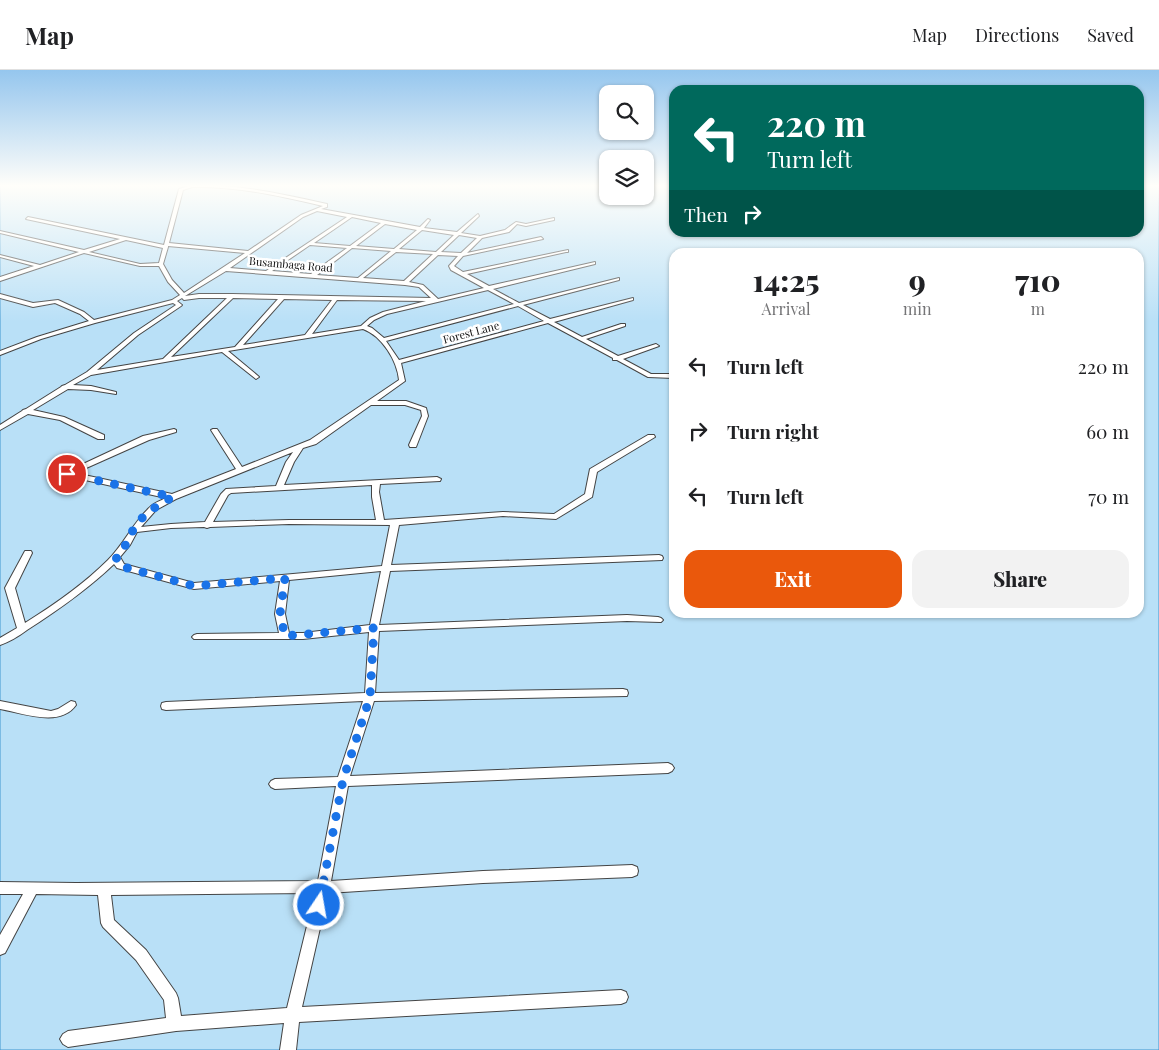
<!DOCTYPE html>
<html lang="en">
<head>
<meta charset="utf-8">
<style>
  :root { --surface:#fff; --page:#f2f2f2; --text:#202124; --muted:#757577; --line:#e0e0e0; --accent:#ea580c }
  body { margin:0; font-family:"Playfair Display",serif; background:var(--page); color:var(--text); height:100vh; display:flex; flex-direction:column; font-size:19px; white-space:nowrap }
  * { box-sizing:border-box; margin:0 }
  p { font-size:16px; color:var(--muted) }
  .icon { flex:none; width:28px; height:28px; fill:none; stroke:currentColor; stroke-width:2; stroke-linecap:round; stroke-linejoin:round }
  .map { position:relative; flex:1; overflow:hidden }
  .panel { position:absolute; left:669px; top:178px; width:475px; height:370px; display:flex; flex-direction:column; background:var(--surface); border-radius:15px; box-shadow:0 1px 4px #0004 }
  .panel>* { flex:none }
  .top-card { position:absolute; left:669px; top:15px; width:475px; height:152px; border-radius:15px; box-shadow:0 1px 4px #0004; background:#00695c; color:#fff; overflow:hidden }
  .buttons { position:absolute; left:599px; top:15px; display:grid; gap:10px }
  .buttons a { display:grid; place-items:center; width:55px; height:55px; border-radius:10px; background:var(--surface); box-shadow:0 1px 4px #0004; font-size:25px }
  .pin { position:absolute; display:grid; place-items:center; width:42px; height:42px; color:#fff; margin:-21px; border:2px solid #fff; border-radius:50%; box-shadow:0 1px 5px #0007 }
  .me { position:absolute; width:55px; margin:-28px; rotate:12deg; stroke-linejoin:round; filter:drop-shadow(0 0 4px #0008) }
  .turn { display:flex; align-items:center; gap:18px; height:105px; padding:0 15px; font-size:22px }
  .turn .icon { width:65px; height:65px; stroke-width:2.5 }
  .turn b { display:block; font-size:35px; line-height:42px }
  .then { display:flex; align-items:center; height:48px; padding:0 15px; background:#0003; gap:10px; font-size:19px }
  .eta { display:flex; justify-content:space-evenly; align-items:center; height:85px; text-align:center }
  .eta b { font-size:30px; font-weight:800; line-height:35px }
  .cta { display:flex; gap:10px; margin-top:auto; padding:10px 15px }
  .cta a { flex:1; height:58px; border-radius:15px; background:var(--accent); color:#fff; font-size:20px; font-weight:800; line-height:58px; text-align:center }
  .cta a+a { background:var(--page); color:var(--text) }
  ul { padding:0; list-style:none }
  li { display:flex; align-items:center; gap:15px; height:65px; padding:0 15px }
  li div { flex:1 }
  li b { display:block; font-size:19px }
  li em { font-style:normal }
  header { display:flex; align-items:center; gap:30px; box-sizing:border-box; height:70px; padding:0 25px; background:var(--surface); border-bottom:1px solid var(--line) }
  header strong { font-size:24px }
  nav { display:flex; gap:28px; margin-inline-start:auto; font-size:18px }
  .map>svg:first-child { display:block }
  .water { fill:#b9e0f7; stroke:#3f96cf; fill-rule:evenodd }
  .lines { fill:none; stroke-linecap:round; stroke-linejoin:round }
  .minor-casing { stroke:#444; stroke-width:2 }
  .minor { fill:#fff; fill-rule:evenodd }
  .route { stroke:#1a73e8; stroke-width:9; stroke-dasharray:0 16.2 }
  .labels { text-anchor:middle; dominant-baseline:central; stroke-width:5; stroke-linejoin:round; paint-order:stroke }
  .far-street-label { font-size:11px; fill:#111; stroke:#fff }
</style>
</head>
<body>
<header>
<strong>Map</strong>
<nav><a>Map</a><a>Directions</a><a>Saved</a></nav>
</header>
<div class="map">
<svg width="1159" height="980" viewBox="0 0 1159 980">
  <rect width="100%" height="100%" fill="#fffdf5"/>
  <!-- water -->
  <path class="water" d="M0 115H607L608 126H645V115H674V162H1139V115H1159V980H0ZM674 182H1139V542H674Z"/>
  <g class="lines">
    <defs>
      <g id="minor">
        <path d="M192 115C238 114 283 124 327 134V137L321 139 420 157 428 149 430 150 424 158 457 162 478 144 479 146 461 163 480 166 505 160 516 152 526 154 554 148V150L526 156 517 154 509 162 482 168 467 183 541 167 543 169 463 186 454 196 463 202 568 180V182H566L467 204 489 216 595 192V194L493 219 519 233 619 208V210L523 235 550 249 633 228V230L554 252 582 267 621 254H625V256L586 269 618 286 656 274 659 276 623 289 651 304H674V308L648 307 617 290H613V288L548 253 401 293 405 311 377 331H406L426 338 428 346 416 377H410L409 375 422 346 421 340 405 335H371L316 374 303 378 294 392 284 415 437 407 441 409 440 411 380 414 379 422 384 450 503 442 554 444 585 424 590 399 648 365H654L655 367 597 402 592 427 556 449 503 446 399 455 391 495 659 485 662 486 663 488 662 490 390 501 379 555 627 545 658 547 661 548 663 550 661 552 627 551 379 561 375 623 623 619 627 620 628 623 627 626 374 631 350 706 668 693 672 695 674 698 672 701 668 703 348 716 331 811 483 801 632 795 637 797 638 801 637 805 632 807 483 813 328 823 302 937 621 920 626 922 628 927 626 932 621 934 299 952 296 980H280L284 953 176 961 68 977 63 974 60 969 63 964 68 961 166 948 164 930 136 890 103 857 101 853 98 825 36 824 5 883 0 885V865L23 824H0V812L76 813 318 811 336 716 275 719 271 717 269 714 271 711 275 709 338 707 363 631 166 640 162 639 161 636 162 633 166 632 365 623 369 562 303 569H194L192 567 194 565 197 564 279 563 275 544 280 511 194 519 117 498 114 494C88 519 58 540 27 560 19 566 9 572 0 575V568L17 558 5 518 25 481H31L32 483 15 518 25 553C54 535 84 514 108 490 124 474 133 453 149 438 153 433 160 431 166 428L58 404 54 402 55 400 66 402 143 366 174 359 176 360V362L149 370 75 403 172 424 236 399 211 360 213 359H217L242 397 310 370 399 310C397 290 382 266 363 259L228 281 258 306 259 307 256 309 222 282 91 305 73 315 91 316 116 322V324L91 320 68 319 33 340 64 347 104 365V369H98L60 350 28 344 0 360V355L22 341 23 340 26 339 61 317 62 316 65 315 87 302 134 263 176 235 173 233 95 253 41 269 0 285V281L37 267 89 251 80 244 55 233 33 237 0 228V224L33 233 58 230 84 242 94 250 172 230 180 225 168 212 159 196H140L84 183 0 211V207L34 196 0 187V185L40 195 79 182 0 163V161L84 180 120 169 26 149 28 147 164 175 179 119ZM192 117C237 116 280 126 323 136L301 145 248 181 169 173 183 120ZM317 141 347 147 266 201 230 198 303 147ZM352 147 381 153 350 176 314 173ZM385 154 417 160 394 179 356 176ZM422 160 454 165 436 182 399 179ZM459 165 477 168 461 183 441 182ZM126 170 163 178 159 193 140 194 89 182ZM310 175 347 178 311 204 272 201ZM168 177V176L245 183 184 223 172 210 163 194ZM352 178 391 181 358 208 317 205ZM396 182 433 184 404 211 363 208ZM438 185 458 186 449 196 451 200 484 218 438 229 423 215 409 212ZM226 201 405 215 419 217 431 228 232 224H199L185 226ZM488 220 514 234 384 268 372 258 367 256 374 250 387 244ZM182 228 184 230 199 228H227L163 289 97 300 138 265 181 236 182 235 177 231ZM233 228 278 229 235 277 171 287ZM284 229 332 230 305 265 243 275ZM337 230 426 231 383 242 370 248 361 256 312 264ZM518 236 544 251 399 290 386 271ZM293 382 286 392 276 416 226 419 221 424 205 452 171 454 141 457 156 440 176 429ZM372 415V427L376 450H289L213 452 228 425 231 423ZM289 454 390 455 382 496 194 513 124 494 120 487 130 475 137 462 171 458 204 457 207 458 210 457ZM381 501 370 555 303 563H289L285 544 289 510ZM315 823 287 938 181 946 178 928 176 923 146 880 114 850 111 825Z"/>
        <path d="M0 631 51 641 58 639 71 631 75 632 76 635C60 658 23 643 0 639Z"/>
      </g>
    </defs>
    <!-- minor casing -->
    <use href="#minor" class="minor-casing"/>
    <!-- minor -->
    <use href="#minor" class="minor"/>
  </g>
  <!-- sky -->
  <linearGradient id="sky" x2="0" y2="1"><stop stop-color="#95c6ee"/><stop offset="0.46" stop-color="#fffefa"/><stop offset="1" stop-color="#fffefa" stop-opacity="0"/></linearGradient>
  <rect width="1159" height="252" fill="url(#sky)"/>
  <g class="lines">
    <!-- route -->
    <path class="route" d="M67 404 173 427C158 435 142 444 133 460 128 472 125 477 116 487L120 496 194 516 285 508 280 544 285 566 374 558 370 627 343 710 319 835"/>
  </g>
  <g class="labels">
    <!-- far-street labels -->
    <g class="far-street-label">
      <text transform="translate(291 194) rotate(5)">Busambaga Road</text>
      <text transform="translate(471 262) rotate(-15)">Forest Lane</text>
    </g>
  </g>
</svg>
<div class="buttons">
<a><svg class="icon" aria-label="search" viewBox="0 0 24 24"><circle cx="10" cy="10" r="6"/><path d="M15 15l6 6"/></svg></a>
<a><svg class="icon" aria-label="layers" viewBox="0 0 24 24"><path d="M12 4l9 5-9 5-9-5zM3 14l9 5 9-5"/></svg></a>
</div>
<div class="pin" style="left:67px;top:404px;background:#d93025"><svg class="icon" aria-label="arrive" viewBox="0 0 24 24"><path d="M6 21V4h12l-3 4 3 4H6"/></svg></div>
<svg class="me" style="left:319px;top:835px" viewBox="-20 -20 40 40"><circle r="17" fill="#1a73e8" stroke="#fff" stroke-width="3"/><path d="M0-11L8 9 0 5-8 9z" fill="#fff"/></svg>
<div class="top-card">
<div class="turn"><svg class="icon" aria-label="left" viewBox="0 0 24 24"><path d="M17 20v-9H6M10 6l-5 5 5 5"/></svg><div><b>220 m</b>Turn left</div></div>
<div class="then">Then<svg class="icon" aria-label="right" viewBox="0 0 24 24"><path d="M7 20v-9h11M14 6l5 5-5 5"/></svg></div>
</div>
<section class="panel">
<div class="eta">
<div><b>14:25</b><p>Arrival</p></div>
<div><b>9</b><p>min</p></div>
<div><b>710</b><p>m</p></div>
</div>
<ul>
<li><svg class="icon" aria-label="left" viewBox="0 0 24 24"><path d="M17 20v-9H6M10 6l-5 5 5 5"/></svg><div><b>Turn left</b></div><em>220 m</em></li>
<li><svg class="icon" aria-label="right" viewBox="0 0 24 24"><path d="M7 20v-9h11M14 6l5 5-5 5"/></svg><div><b>Turn right</b></div><em>60 m</em></li>
<li><svg class="icon" aria-label="left" viewBox="0 0 24 24"><path d="M17 20v-9H6M10 6l-5 5 5 5"/></svg><div><b>Turn left</b></div><em>70 m</em></li>
</ul>
<div class="cta"><a>Exit</a><a>Share</a></div>
</section>
</div>
</body>
</html>
